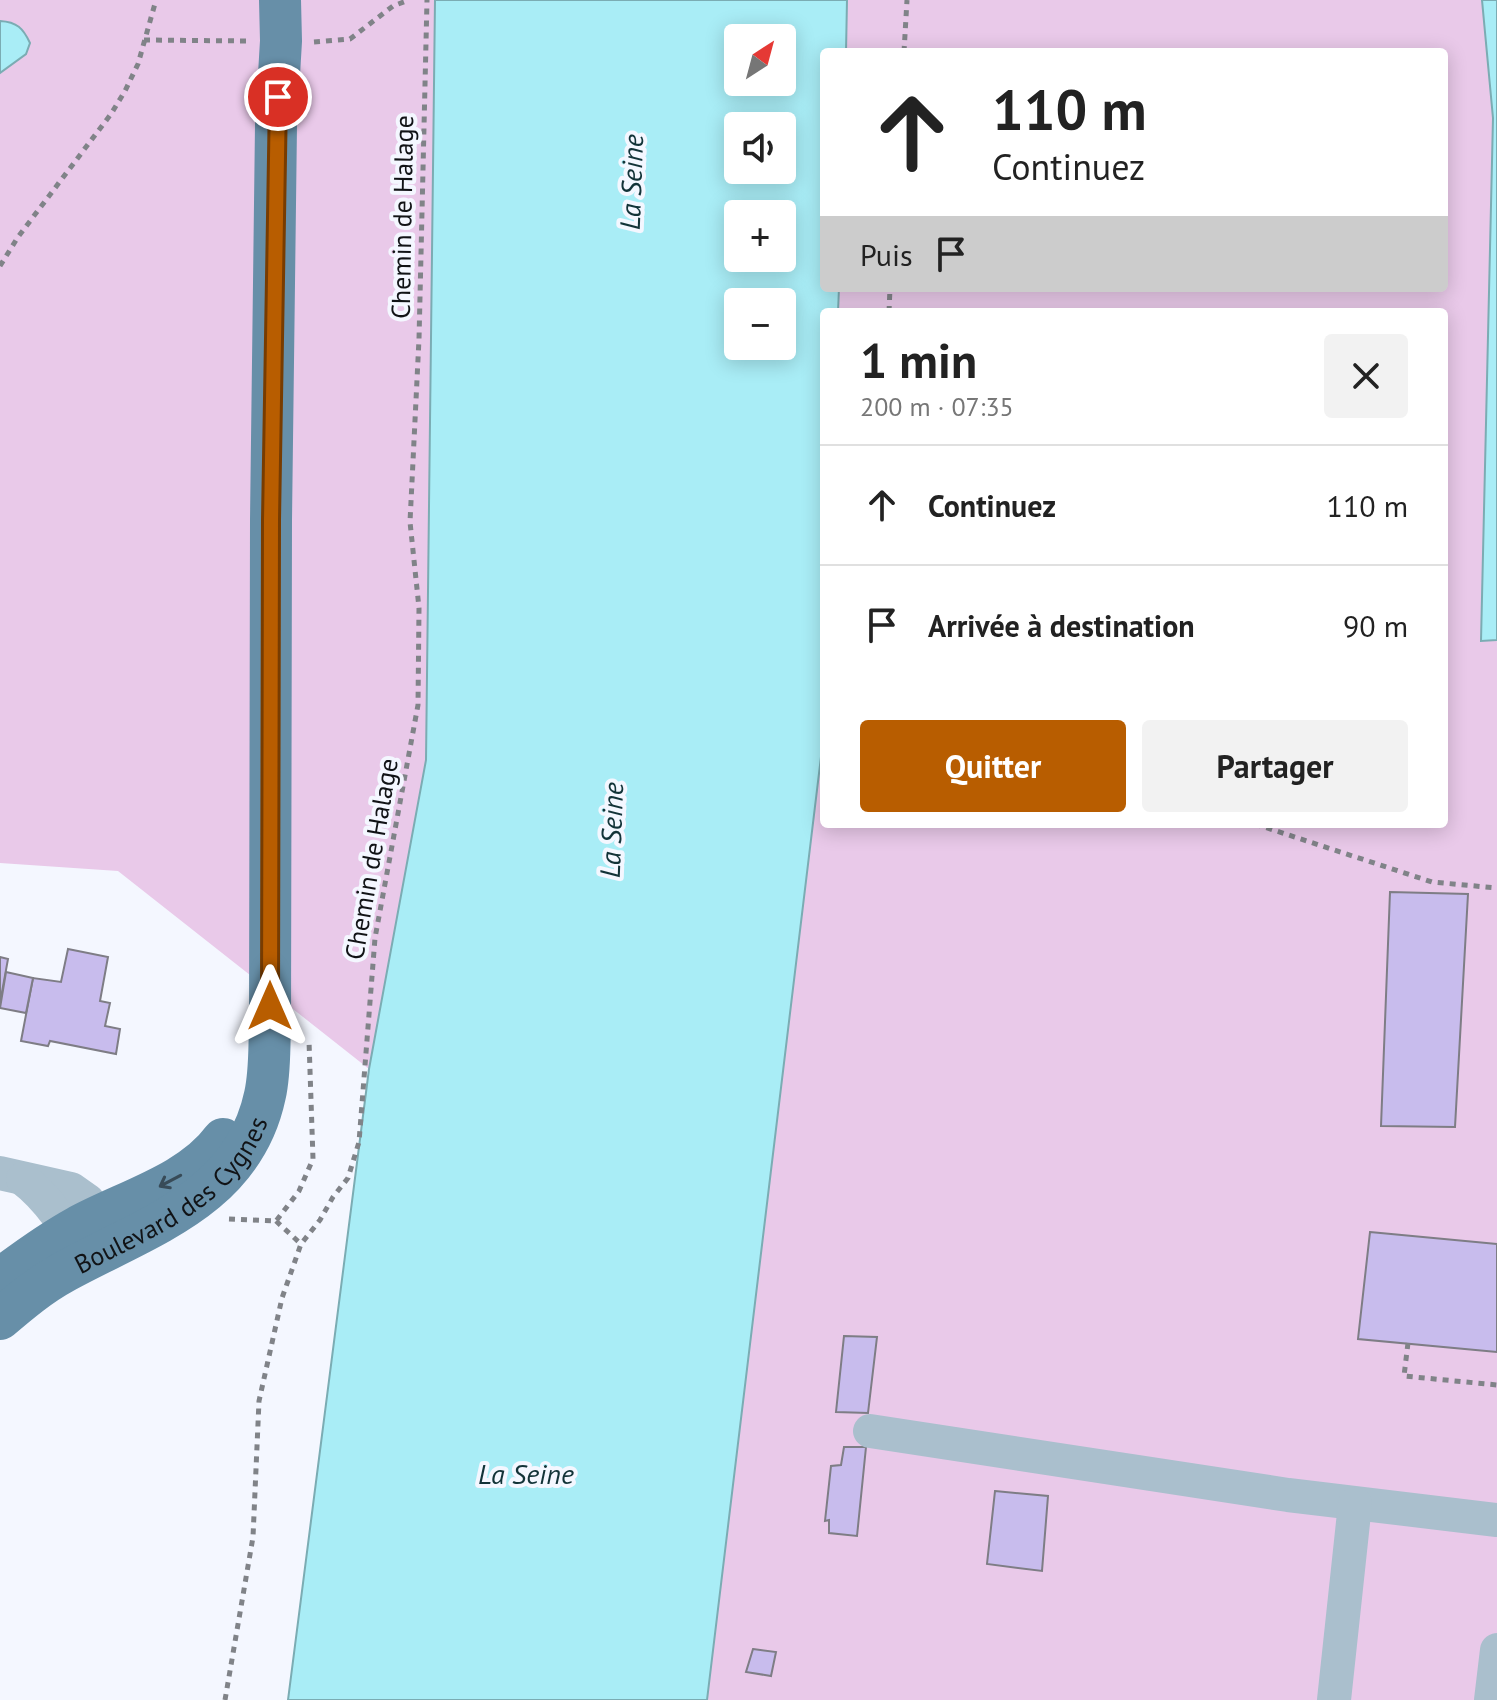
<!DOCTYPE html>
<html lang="fr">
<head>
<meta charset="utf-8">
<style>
  :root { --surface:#fff; --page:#f2f2f2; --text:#222; --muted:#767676; --line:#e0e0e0; --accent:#b85d00 }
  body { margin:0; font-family:"PT Sans",sans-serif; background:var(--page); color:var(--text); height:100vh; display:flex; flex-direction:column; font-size:30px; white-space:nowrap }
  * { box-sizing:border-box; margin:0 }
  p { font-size:26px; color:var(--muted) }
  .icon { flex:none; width:44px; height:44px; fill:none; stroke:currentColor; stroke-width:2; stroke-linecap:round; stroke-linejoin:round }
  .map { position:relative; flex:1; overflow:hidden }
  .drawer { position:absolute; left:820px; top:308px; width:628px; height:520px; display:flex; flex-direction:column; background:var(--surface); border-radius:8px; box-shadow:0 4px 20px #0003 }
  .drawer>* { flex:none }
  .guide { position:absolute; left:820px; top:48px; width:628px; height:244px; border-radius:8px; box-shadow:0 4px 20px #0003; background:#fff; color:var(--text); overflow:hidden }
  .needle { width:52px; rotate:36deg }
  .fabs { position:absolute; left:724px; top:24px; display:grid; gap:16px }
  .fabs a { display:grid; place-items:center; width:72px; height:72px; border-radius:8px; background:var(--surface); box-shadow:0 4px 20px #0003; font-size:40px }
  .pin { position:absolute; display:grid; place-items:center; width:68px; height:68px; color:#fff; margin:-34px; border:4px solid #fff; border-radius:50%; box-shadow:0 2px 8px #0007 }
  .me { position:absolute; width:88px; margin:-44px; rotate:0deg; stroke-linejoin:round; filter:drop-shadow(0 0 6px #0008) }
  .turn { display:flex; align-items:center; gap:28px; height:168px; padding:0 40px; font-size:36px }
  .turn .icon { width:104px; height:104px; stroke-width:2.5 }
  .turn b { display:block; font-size:56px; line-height:68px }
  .then { display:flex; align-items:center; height:76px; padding:0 40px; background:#0003; gap:16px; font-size:30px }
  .round { display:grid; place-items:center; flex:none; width:84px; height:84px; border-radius:8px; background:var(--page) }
  .summary { display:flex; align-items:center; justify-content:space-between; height:136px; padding:0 40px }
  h1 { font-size:48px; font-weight:700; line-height:60px }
  .primary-button { display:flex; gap:16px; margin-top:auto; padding:16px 40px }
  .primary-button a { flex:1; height:92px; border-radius:8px; background:var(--accent); color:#fff; font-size:32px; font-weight:700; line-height:92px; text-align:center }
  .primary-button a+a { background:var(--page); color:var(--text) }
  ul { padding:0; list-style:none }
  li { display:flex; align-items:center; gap:24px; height:120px; padding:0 40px; border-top:2px solid var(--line) }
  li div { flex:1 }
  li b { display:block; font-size:30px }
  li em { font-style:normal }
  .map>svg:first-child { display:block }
  .green { fill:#e9c9e9 }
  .water { fill:#a9edf6; stroke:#7bacb3; stroke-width:2; fill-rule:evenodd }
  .building { fill:#c8bced; stroke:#7e7d85; stroke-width:2 }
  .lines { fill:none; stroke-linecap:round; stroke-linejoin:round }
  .path { stroke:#808388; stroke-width:5; stroke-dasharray:6 6; stroke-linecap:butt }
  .minor { stroke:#aabfcd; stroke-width:34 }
  .major { stroke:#678fa8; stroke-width:42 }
  .oneway { stroke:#384b58 }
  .route-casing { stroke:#783c00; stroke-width:20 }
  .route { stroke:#b85d00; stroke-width:14 }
  .labels { text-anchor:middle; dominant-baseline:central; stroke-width:8; stroke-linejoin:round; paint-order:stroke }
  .street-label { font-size:26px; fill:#111316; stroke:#f4f7ff }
  .water-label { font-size:28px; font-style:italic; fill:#123338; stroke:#f4f7ff }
</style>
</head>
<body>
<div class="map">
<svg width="1497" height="1700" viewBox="0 0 1497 1700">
  <rect width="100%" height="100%" fill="#f4f7ff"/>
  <!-- green -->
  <g class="green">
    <polygon points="0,0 435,0 426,760 369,1069 118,871 0,863"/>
    <polygon points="847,0 1497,0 1497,1700 707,1700 824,732 824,824 1444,824 1444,312 838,312 839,288 1444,288 1444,52 846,52"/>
  </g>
  <!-- water -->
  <g class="water">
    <path d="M435 0H847L846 52H824V288H839L838 312H824V732L707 1700H288L369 1069 426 760ZM738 38H782V82H738ZM738 126H782V170H738ZM738 214H782V258H738ZM738 302H782V346H738Z"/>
    <polygon points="1482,0 1497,0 1497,640 1481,641 1493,118"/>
    <path d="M0 21C17 22 23 28 30 43L26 54 0 73Z"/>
  </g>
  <!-- building -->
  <g class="building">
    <polygon points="1390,892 1468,894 1455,1127 1381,1126"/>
    <polygon points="68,949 108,957 100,1001 110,1003 105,1026 120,1029 116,1054 50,1041 48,1046 21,1041 33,978 61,982"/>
    <polygon points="0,957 8,959 0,1003"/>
    <polygon points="6,972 33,978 26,1013 0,1008"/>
    <polygon points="1370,1232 1497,1244 1497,1352 1358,1339"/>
    <polygon points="844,1336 877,1337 868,1413 836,1412"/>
    <polygon points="844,1447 866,1447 857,1536 829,1533 829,1520 825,1521 831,1466 841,1465"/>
    <polygon points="995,1491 1048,1496 1042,1571 987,1564"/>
    <polygon points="753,1649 776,1652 771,1676 746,1672"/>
  </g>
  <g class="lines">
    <!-- path -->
    <g class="path">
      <polyline points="144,40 248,41"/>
      <polyline points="314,42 350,39 393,6 409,0"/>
      <polyline points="904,52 907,0"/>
      <polyline points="0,266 18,237 111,114 125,91 138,64 156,0"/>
      <polyline points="889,312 890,288"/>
      <polyline points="1255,824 1432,882 1497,888"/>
      <polyline points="229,1219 276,1221 299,1191 313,1159 309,1041"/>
      <polyline points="276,1221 301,1244"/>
      <polyline points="1408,1343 1404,1376 1497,1385"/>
      <polyline points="225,1700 253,1537 259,1401 282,1298 301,1244 320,1220 333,1197 348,1178 359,1142 375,938 418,705 419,608 410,522 419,339 427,0"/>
    </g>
    <!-- minor -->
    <g class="minor">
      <polyline points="0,1173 71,1189 88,1201 111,1235"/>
      <path d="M23 1179C49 1199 66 1226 81 1254"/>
      <polyline points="870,1431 1288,1495 1497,1520"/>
      <polyline points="1334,1700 1355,1504"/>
      <polyline points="1491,1700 1497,1650"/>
    </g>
    <!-- major -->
    <g class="major">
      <path d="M0 1279C25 1260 50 1242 77 1227 124 1201 190 1184 223 1139"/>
      <path id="s1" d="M0 1319C20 1302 40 1285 64 1272 146 1227 243 1199 265 1095 270 1073 269 1050 270 1028L271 520 276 125 281 41 280 0"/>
    </g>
  </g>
  <!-- one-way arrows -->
  <defs><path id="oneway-shaft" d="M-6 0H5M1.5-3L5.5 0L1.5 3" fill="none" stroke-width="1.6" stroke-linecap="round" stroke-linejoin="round" transform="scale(2)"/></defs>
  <use class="oneway" href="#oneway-shaft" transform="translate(170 1181) rotate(152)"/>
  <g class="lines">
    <defs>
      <polyline id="route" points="270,1006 271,520 278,97"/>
    </defs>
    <!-- route casing -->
    <use href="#route" class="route-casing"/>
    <!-- route -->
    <use href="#route" class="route"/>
  </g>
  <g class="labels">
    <!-- street labels -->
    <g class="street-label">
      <text transform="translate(402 217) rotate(-89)">Chemin de Halage</text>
      <text transform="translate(371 859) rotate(-80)">Chemin de Halage</text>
      <text stroke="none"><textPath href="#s1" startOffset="214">Boulevard des Cygnes</textPath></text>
    </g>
    <!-- water labels -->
    <g class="water-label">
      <text transform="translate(631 182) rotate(-88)">La Seine</text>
      <text transform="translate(611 830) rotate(-88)">La Seine</text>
      <text x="526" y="1473">La Seine</text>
    </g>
  </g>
</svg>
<div class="fabs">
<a><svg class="needle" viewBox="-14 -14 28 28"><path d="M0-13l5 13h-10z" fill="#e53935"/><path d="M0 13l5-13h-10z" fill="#767676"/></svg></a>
<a><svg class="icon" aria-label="sound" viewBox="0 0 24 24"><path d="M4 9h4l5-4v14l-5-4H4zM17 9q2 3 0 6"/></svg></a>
<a>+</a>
<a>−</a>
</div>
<div class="pin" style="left:278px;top:97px;background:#d93025"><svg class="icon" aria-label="arrive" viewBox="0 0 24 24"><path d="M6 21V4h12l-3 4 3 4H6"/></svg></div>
<svg class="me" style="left:270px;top:1006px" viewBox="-20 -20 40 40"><path d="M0-17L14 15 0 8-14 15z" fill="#b85d00" stroke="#fff" stroke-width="4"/></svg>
<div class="guide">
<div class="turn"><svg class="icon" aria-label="ahead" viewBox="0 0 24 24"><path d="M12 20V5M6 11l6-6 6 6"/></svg><div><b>110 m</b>Continuez</div></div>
<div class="then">Puis<svg class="icon" aria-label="arrive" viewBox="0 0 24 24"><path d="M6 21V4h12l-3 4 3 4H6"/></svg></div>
</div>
<section class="drawer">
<div class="summary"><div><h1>1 min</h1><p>200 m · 07:35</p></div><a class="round"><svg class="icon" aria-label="close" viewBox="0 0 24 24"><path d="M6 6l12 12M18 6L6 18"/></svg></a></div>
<ul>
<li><svg class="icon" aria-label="ahead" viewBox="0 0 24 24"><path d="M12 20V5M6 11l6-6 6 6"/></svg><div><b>Continuez</b></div><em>110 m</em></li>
<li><svg class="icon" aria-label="arrive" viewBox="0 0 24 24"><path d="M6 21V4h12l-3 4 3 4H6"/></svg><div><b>Arrivée à destination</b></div><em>90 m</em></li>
</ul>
<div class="primary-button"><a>Quitter</a><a>Partager</a></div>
</section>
</div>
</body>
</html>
